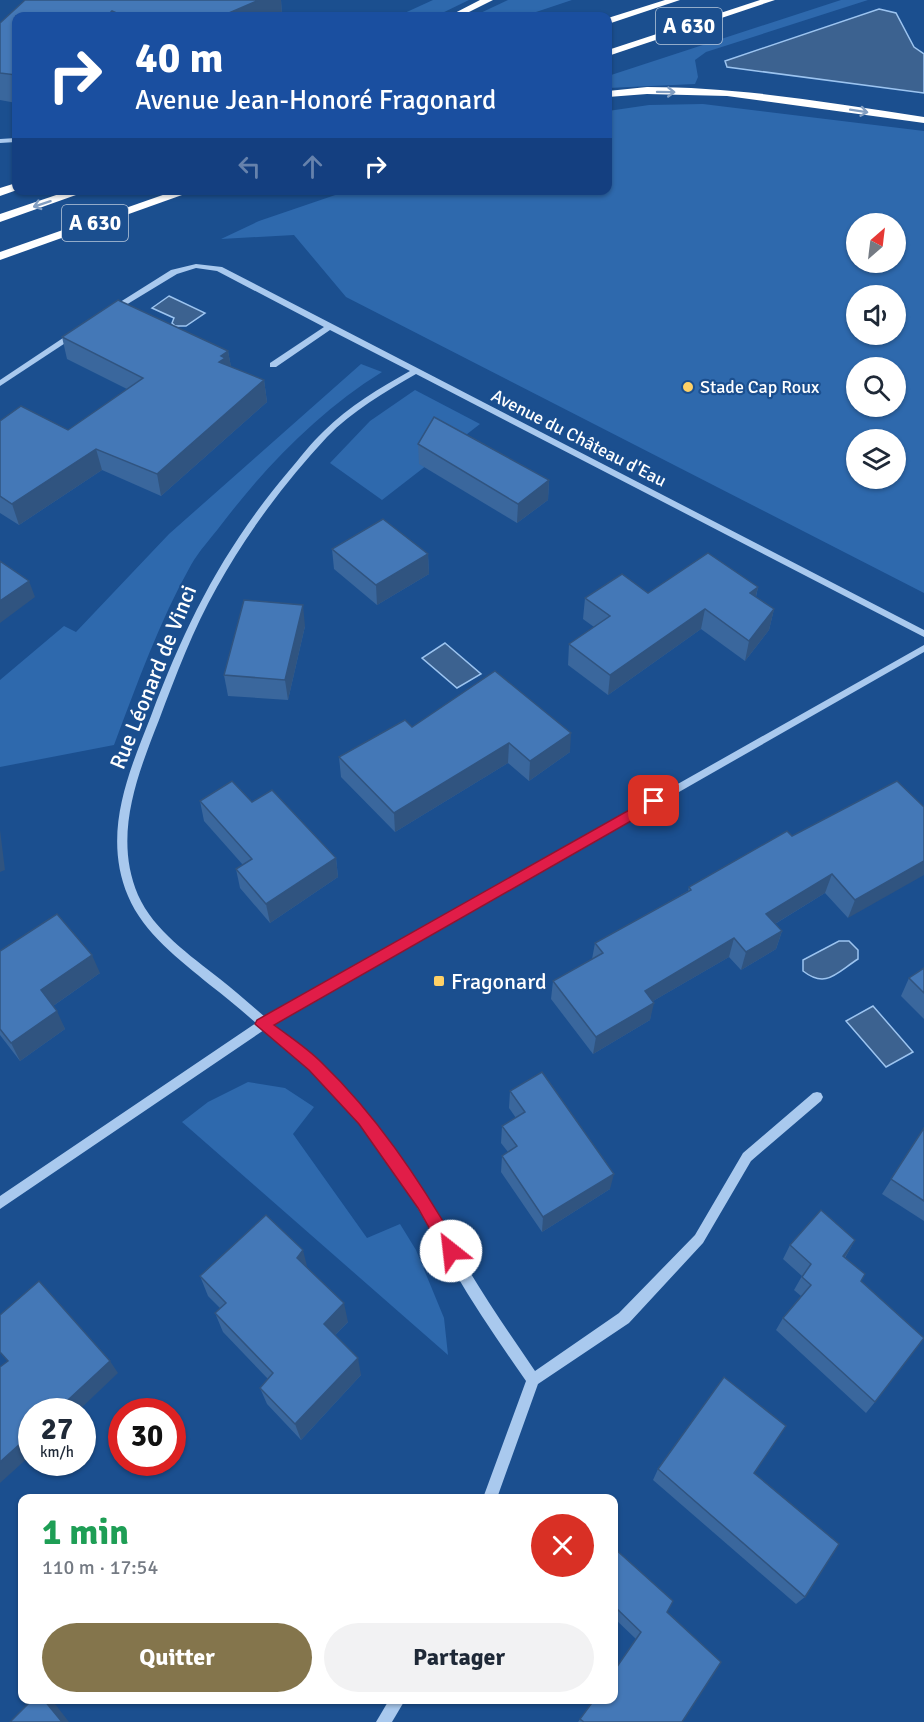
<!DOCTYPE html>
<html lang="fr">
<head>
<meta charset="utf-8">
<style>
  :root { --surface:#fff; --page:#f2f2f3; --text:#1f2937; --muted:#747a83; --accent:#84754c }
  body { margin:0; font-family:Signika,sans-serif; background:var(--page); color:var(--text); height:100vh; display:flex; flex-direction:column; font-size:22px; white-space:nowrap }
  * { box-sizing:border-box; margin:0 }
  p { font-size:20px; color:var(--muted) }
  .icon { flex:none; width:33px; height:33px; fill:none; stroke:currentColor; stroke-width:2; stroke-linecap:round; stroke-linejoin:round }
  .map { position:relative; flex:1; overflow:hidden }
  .side { position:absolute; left:18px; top:1494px; width:600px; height:210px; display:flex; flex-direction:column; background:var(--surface); border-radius:12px; box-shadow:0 2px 4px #0004 }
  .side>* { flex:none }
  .guide { position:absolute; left:12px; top:12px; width:600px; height:183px; border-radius:12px; box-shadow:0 2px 4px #0004; background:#1a4fa0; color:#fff; overflow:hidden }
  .needle { width:39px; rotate:28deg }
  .controls { position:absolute; left:846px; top:213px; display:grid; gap:12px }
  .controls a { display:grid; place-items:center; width:60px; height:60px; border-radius:50%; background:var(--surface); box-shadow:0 2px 4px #0004; font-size:30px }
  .speed { position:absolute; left:18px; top:1398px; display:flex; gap:12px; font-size:30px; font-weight:700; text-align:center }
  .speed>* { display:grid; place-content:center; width:78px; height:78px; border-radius:50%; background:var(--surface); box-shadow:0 2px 4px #0004; line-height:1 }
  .speed small { font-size:15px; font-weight:400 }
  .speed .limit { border:9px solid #d22; background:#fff; color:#111 }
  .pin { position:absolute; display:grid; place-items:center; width:51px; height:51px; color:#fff; margin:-26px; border-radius:12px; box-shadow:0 3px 9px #0006 }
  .me { position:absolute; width:66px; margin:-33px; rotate:331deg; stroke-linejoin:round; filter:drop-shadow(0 0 4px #0008) }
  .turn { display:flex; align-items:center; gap:21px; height:126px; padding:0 24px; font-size:27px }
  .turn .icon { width:78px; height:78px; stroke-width:2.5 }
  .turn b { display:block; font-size:42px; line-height:51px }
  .lanes { display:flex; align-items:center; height:57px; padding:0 24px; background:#0003; justify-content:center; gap:30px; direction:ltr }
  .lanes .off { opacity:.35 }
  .round { display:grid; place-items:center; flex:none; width:63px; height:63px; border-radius:32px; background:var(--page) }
  .overview { display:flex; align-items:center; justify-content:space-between; height:102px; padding:0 24px }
  h1 { font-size:36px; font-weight:700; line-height:45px; color:#1e9e55 }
  .button { display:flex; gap:12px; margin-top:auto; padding:12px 24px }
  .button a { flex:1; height:69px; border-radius:36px; background:var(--accent); color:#fff; font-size:24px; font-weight:700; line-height:69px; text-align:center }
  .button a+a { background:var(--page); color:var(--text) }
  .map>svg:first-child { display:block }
  .green { fill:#2e69ad; fill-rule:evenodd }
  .water { fill:#3c6290; stroke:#9cc4f0; stroke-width:1.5 }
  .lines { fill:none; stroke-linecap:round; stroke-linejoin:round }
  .minor { fill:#a9c9ee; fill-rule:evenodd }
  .highway { fill:#fff; fill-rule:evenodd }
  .wall { fill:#3a679d }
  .shaded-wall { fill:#305480 }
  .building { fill:#4478b7; stroke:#305480; stroke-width:1.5 }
  .oneway { stroke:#829ec1 }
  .route { fill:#e11d48; stroke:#92132f; stroke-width:1.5 }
  .poi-dot { fill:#ffd166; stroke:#1b4f8f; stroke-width:2 }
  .labels { text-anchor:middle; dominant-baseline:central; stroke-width:4.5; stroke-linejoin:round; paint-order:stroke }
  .far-poi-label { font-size:18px; fill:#fff; stroke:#1b4f8f; text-anchor:start }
  .far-street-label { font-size:18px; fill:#fff; stroke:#1b4f8f }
  .shield { fill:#1b4f8f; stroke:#bbcadd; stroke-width:1.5 }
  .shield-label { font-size:21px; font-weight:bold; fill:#fff }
  .street-label { font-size:22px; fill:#fff; stroke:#1b4f8f }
  .poi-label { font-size:22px; fill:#fff; stroke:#1b4f8f; text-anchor:start }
</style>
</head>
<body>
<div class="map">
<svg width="924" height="1722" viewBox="0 0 924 1722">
  <rect width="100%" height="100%" fill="#1b4f8f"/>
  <!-- green -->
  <g class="green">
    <polygon points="433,0 469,0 436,16 398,16"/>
    <polygon points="508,0 572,0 524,16 474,16"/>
    <polygon points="841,0 868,0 706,52 695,60 698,77 695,84 608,88 608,76"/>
    <path d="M703 104 924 131V593L346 297 294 235 221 239 259 221 347 191 608 190V111L649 105ZM856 224H896V262H856ZM856 296H896V334H856ZM856 368H896V406H856ZM856 440H896V478H856Z"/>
    <path d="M361 364 382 372C319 411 266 466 221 525 211 538 199 551 191 565 159 622 137 684 114 745L0 767V680L64 626 76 632 169 534Z"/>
    <polygon points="415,390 480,424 382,500 330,463 370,421"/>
    <polygon points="248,1082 285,1088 314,1107 293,1134 367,1238 400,1224 416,1250 444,1318 448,1355 182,1122 208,1102"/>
  </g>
  <!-- water -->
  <g class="water">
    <polygon points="879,9 896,13 914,47 924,54 924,93 727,67 725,61"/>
    <polygon points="169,296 205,313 186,326 175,326 172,323 174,318 152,308"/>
    <polygon points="445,643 481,674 457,688 422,658"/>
    <path d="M839 941H849L858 950V959C836 973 826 989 803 971V960Z"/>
    <polygon points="873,1006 913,1052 886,1067 846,1021"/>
  </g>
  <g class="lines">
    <!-- minor -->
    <g class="minor">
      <polygon points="16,138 16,142 0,143 0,139"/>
      <path d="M196 264 222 267 924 630V637L416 374C385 392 352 411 327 437 285 482 247 533 217 587 193 629 176 675 159 720 137 776 113 836 138 895 154 931 190 955 220 979 235 991 250 1004 265 1017L924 645V652L273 1024C307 1052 341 1081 369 1115 407 1161 434 1214 465 1264 487 1301 511 1336 535 1371L619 1313 695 1235 743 1153 813 1093 817 1092 821 1093 823 1097 821 1101 751 1161 703 1243 629 1323 538 1384 497 1498H483L526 1381C501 1345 476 1309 454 1271 425 1221 398 1170 362 1124 334 1089 299 1059 264 1030L0 1209V1196L256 1023C241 1010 226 997 210 985 179 959 144 934 128 896 102 834 128 774 151 716 186 623 223 549 288 472 300 458 311 443 324 431 349 406 380 388 410 371L330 330 276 367H270V363L324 327 217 271 196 268 177 274 116 311 109 309 171 270Z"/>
      <polygon points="72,332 79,334 0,386 0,380"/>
      <polygon points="389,1700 405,1700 392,1722 376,1722"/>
    </g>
    <!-- highway -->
    <g class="highway">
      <polygon points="480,0 493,0 461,16 449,16"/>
      <polygon points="665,0 680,0 608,24 608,18"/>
      <polygon points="760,0 775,0 608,56 608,50"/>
      <path d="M647 87C741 87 832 103 924 117V123L727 96 647 94 608 97V91Z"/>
      <polygon points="16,183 17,190 0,196 0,188"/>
      <polygon points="71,190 90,190 0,222 0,214"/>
      <polygon points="177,190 196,190 0,260 0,252"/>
    </g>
  </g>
  <!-- wall -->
  <g class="wall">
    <polygon points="25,0 281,0 282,16 16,16 16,103 0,100 0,23"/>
    <polygon points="62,337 228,351 231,367 264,380 267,402 161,496 102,470 19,525 0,513 0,421 68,430 127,389 67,359"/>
    <polygon points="418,444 549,480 548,500 517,523 419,464"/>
    <polygon points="332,549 428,554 429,574 377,605 334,569"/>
    <polygon points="758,587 756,597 774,609 769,630 745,661 701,629 608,695 568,665 569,644 594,627 583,619 585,598 648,593"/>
    <polygon points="305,626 288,700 228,696 224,675"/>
    <polygon points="412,727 570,752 529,781 508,763 395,832 341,777 339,757"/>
    <polygon points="200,801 252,802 336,858 338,877 270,923 240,888 236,869 243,865 204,821"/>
    <polygon points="924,807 848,918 825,893 775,924 782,931 776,949 741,970 729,957 653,1001 650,1020 593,1054 551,999 553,981 592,959 595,943 688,891 689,887 792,836"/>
    <polygon points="0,951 100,973 53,1006 65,1029 20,1061 0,1035"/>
    <polygon points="924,968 924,1019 901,996 909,978"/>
    <polygon points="510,1091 610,1189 542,1232 501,1172 502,1156 508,1152 501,1143 502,1126 516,1118 509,1108"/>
    <polygon points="924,1128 924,1221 882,1194"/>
    <polygon points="855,1240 845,1258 861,1281 875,1402 866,1413 776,1330 783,1318 801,1296 794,1290 802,1276 783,1259 790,1245"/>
    <polygon points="308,1268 348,1322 335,1335 361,1375 301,1440 267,1404 260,1388 268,1379 223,1332 215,1313 220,1308 208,1296 200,1276"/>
    <polygon points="658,1469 754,1473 805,1597 796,1604 653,1480"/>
    <polygon points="614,1548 667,1612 682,1722 578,1722 636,1639 614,1618"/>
  </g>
  <!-- shaded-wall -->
  <g class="shaded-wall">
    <polygon points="259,0 281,0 282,16 222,16"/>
    <polygon points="112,11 113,16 107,16"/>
    <polygon points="228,351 232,372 219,362 221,356"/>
    <polygon points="264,380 267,402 161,496 157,474"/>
    <polygon points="96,449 102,470 19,525 12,504"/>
    <polygon points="549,480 548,500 517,523 518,504"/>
    <polygon points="428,554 429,574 377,605 376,585"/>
    <polygon points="29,581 35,597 0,623 0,601"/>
    <polygon points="758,587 753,608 750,593"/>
    <polygon points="303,605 305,626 288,700 285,680"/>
    <polygon points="705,609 701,629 608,695 610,675"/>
    <polygon points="774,609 769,630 745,661 749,641"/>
    <polygon points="571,733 570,752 529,781 530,761"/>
    <polygon points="509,743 508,763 395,832 394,813"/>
    <polygon points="0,830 5,870 0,872"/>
    <polygon points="336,858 338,877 270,923 266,904"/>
    <polygon points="924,861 924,875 848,918 855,900"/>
    <polygon points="832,874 825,893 760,933 766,914"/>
    <polygon points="782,931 776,949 741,970 746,952"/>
    <polygon points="734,938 729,957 641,1008 645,991"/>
    <polygon points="92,955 100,973 50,1008 41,990"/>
    <polygon points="654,1003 650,1020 593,1054 596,1037"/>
    <polygon points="57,1011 65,1029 20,1061 11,1043"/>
    <polygon points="614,1174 610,1189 542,1232 543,1217"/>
    <polygon points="855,1240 847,1254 835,1270 843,1256"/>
    <polygon points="303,1250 308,1270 297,1258"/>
    <polygon points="344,1303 348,1322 328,1342 324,1324"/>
    <polygon points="358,1358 361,1375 301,1440 295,1424"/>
    <polygon points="110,1361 118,1373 77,1412 55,1412"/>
    <polygon points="32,1433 32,1454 0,1483 0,1462"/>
    <polygon points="44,1700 52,1700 69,1722 62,1722"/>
  </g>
  <!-- building -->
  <g class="building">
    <polygon points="25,0 259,0 222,16 185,16 181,15 164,16 123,16 112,11 107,16 16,16 16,75 0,73 0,23"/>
    <polygon points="118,300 228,351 221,356 225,358 219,362 264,380 157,474 96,449 12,504 0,496 0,421 21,406 68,430 143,378 62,337"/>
    <polygon points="434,417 549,480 518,504 418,444"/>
    <polygon points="383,519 428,554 376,585 332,549"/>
    <polygon points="708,553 758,587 750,593 774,609 749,641 705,609 610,675 569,644 610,616 585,598 622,574 648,593"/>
    <polygon points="0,561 29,581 0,601"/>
    <polygon points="244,600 303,605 285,680 224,675"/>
    <polygon points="495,671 571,733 530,761 509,743 394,813 339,757 405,720 412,727"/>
    <polygon points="232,781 252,802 272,790 336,858 266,904 236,869 252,859 200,801"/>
    <polygon points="897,781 924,807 924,861 855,900 832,874 766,914 782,931 746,952 734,938 645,991 654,1003 596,1037 553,981 603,953 595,943 691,890 689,887 787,831 792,836"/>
    <polygon points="57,914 92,955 41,990 57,1011 11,1043 0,1029 0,951"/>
    <polygon points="924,968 924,993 909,978"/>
    <polygon points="542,1072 614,1174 543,1217 502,1156 517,1146 502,1126 525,1112 510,1091"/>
    <polygon points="924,1128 924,1201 891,1179"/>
    <polygon points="821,1210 855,1240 843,1256 865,1274 861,1281 924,1338 875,1402 783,1318 811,1285 802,1277 811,1264 790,1245"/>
    <polygon points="266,1215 303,1250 297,1258 344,1303 324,1324 358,1358 295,1424 260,1388 273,1373 215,1313 226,1303 200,1276"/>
    <polygon points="39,1281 110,1361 55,1412 32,1412 32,1433 0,1462 0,1367 8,1361 0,1352 0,1315"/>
    <polygon points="724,1377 786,1426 754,1473 839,1544 805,1597 658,1469"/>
    <polygon points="614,1548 673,1601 667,1612 721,1662 682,1722 584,1722 580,1719 594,1700 614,1700 614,1671 641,1632 614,1606"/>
    <polygon points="32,1700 44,1700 62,1722 10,1722"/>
  </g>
  <!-- one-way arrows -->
  <defs><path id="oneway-shaft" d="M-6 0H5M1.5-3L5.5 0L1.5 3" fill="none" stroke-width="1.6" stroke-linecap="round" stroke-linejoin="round" transform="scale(1.5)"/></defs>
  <g class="oneway">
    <use href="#oneway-shaft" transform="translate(666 92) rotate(1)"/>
    <use href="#oneway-shaft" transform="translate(859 111) rotate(9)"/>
    <use href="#oneway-shaft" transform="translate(42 204) rotate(162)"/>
  </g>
  <!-- route -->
  <path class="route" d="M654 796 659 797V805L274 1025C290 1037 307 1048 321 1062 376 1115 419 1179 457 1245L459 1251 457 1256 451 1259 445 1256 418 1208 359 1124 309 1070 255 1024 257 1020Z"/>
  <!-- markers -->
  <g class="poi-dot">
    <circle cx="688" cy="387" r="6"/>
    <rect x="433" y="975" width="12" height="12" rx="3"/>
  </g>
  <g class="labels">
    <!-- far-poi labels -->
    <g class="far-poi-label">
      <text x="700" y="387">Stade Cap Roux</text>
    </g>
    <!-- far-street labels -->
    <g class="far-street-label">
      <text transform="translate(579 438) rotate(27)">Avenue du Château d'Eau</text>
    </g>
    <!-- shield labels -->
    <g class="shield">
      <rect x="656" y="8" width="66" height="36" rx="4.5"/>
      <rect x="62" y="205" width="66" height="36" rx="4.5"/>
    </g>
    <g class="shield-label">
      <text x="689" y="26">A 630</text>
      <text x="95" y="223">A 630</text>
    </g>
    <!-- street labels -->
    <g class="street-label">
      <text transform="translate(153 677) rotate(-68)">Rue Léonard de Vinci</text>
    </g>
    <!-- poi labels -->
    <g class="poi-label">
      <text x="451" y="981">Fragonard</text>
    </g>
  </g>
</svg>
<div class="controls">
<a><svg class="needle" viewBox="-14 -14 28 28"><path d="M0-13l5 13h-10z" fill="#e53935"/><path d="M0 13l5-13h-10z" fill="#747a83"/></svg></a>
<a><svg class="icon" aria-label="sound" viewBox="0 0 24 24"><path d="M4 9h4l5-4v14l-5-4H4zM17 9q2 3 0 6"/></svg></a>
<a><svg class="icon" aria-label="search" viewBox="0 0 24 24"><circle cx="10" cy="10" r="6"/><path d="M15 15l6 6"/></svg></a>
<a><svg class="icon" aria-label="layers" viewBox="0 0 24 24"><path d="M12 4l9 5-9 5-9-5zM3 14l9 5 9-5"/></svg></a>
</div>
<div class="speed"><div>27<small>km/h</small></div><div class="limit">30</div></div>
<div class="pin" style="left:654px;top:801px;background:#d93025"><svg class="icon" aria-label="arrive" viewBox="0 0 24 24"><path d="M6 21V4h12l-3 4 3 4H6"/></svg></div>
<svg class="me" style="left:451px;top:1251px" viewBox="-20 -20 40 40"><circle r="19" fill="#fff"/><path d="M0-13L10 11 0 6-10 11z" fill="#e11d48"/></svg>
<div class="guide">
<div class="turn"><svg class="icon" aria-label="right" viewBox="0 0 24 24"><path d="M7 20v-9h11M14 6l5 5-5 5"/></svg><div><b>40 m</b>Avenue Jean-Honoré Fragonard</div></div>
<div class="lanes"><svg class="icon off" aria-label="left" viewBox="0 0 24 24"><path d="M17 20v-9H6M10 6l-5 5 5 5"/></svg><svg class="icon off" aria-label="ahead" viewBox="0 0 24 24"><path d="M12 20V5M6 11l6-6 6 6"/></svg><svg class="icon" aria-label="right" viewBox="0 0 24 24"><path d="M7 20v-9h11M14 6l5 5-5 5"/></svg></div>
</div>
<section class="side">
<div class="overview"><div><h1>1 min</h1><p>110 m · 17:54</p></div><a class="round" style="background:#d93025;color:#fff"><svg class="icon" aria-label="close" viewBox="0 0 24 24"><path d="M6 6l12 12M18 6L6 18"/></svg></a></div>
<div class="button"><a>Quitter</a><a>Partager</a></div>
</section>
</div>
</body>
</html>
